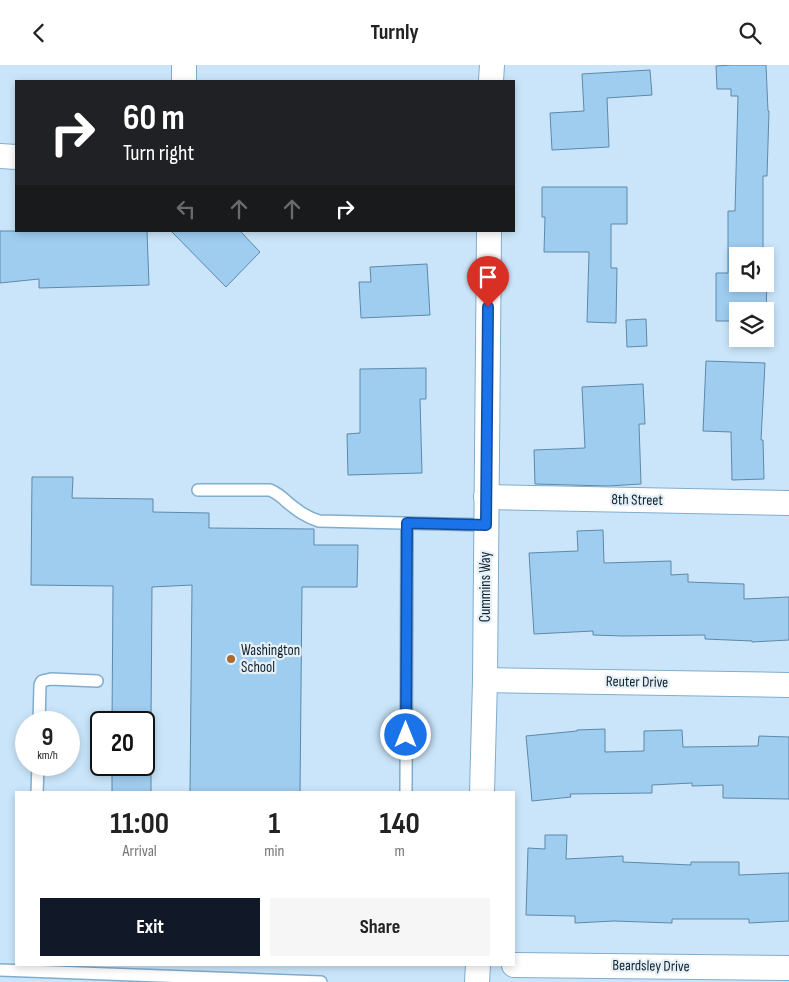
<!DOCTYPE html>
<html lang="en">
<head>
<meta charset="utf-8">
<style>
  :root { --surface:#fff; --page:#f6f6f6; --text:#222; --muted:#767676; --accent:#111827 }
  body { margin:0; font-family:"Sofia Sans Condensed",sans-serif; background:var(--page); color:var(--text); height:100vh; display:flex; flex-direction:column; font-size:19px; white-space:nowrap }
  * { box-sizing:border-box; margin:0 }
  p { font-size:16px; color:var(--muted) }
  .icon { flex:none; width:28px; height:28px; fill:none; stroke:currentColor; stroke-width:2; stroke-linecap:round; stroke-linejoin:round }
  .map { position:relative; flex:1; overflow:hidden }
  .drawer { position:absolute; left:15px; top:726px; width:500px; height:175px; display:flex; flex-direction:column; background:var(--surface); border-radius:0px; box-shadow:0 2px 8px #0003 }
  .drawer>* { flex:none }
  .hud { position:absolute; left:15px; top:15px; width:500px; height:152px; border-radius:0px; box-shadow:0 2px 8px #0003; background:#202124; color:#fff; overflow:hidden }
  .buttons { position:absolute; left:729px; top:182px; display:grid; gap:10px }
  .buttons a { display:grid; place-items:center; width:45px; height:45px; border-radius:0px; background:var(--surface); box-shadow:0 2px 8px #0003; font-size:25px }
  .speed { position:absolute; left:15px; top:646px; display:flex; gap:10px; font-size:25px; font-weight:700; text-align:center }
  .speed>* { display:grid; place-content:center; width:65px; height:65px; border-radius:50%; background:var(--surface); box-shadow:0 2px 8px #0003; line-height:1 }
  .speed small { font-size:12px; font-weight:400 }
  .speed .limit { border:2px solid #111; border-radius:8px; background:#fff; color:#111 }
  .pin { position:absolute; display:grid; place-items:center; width:42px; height:42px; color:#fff; margin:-51px -21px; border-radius:50% 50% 50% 0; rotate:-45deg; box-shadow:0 0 5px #0007 }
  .pin .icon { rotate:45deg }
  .me { position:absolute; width:55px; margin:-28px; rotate:0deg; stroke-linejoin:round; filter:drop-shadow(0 0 4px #0008) }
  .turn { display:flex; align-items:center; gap:18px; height:105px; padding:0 25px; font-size:22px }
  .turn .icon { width:65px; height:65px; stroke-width:2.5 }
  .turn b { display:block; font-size:35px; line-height:42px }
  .lanes { display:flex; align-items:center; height:48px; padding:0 25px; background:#0003; justify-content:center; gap:25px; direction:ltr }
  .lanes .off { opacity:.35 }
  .eta { display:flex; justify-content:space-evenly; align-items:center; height:85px; text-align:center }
  .eta b { font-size:30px; font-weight:700; line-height:35px }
  .action { display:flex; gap:10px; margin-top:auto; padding:10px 25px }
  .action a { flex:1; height:58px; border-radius:0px; background:var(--accent); color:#fff; font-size:20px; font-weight:700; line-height:58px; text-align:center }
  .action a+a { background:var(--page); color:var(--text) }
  header { display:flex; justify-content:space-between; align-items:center; height:65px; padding:0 25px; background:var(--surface); font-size:22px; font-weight:700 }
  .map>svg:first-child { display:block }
  .building { fill:#9fcdf0; stroke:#5d89a9 }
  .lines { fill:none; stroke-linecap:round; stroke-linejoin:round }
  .service-casing { stroke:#80adce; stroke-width:14 }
  .minor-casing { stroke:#80adce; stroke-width:26 }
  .service { stroke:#fff; stroke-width:11 }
  .minor { stroke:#fff; stroke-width:24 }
  .route-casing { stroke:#114b97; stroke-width:12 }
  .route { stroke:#1a73e8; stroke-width:9 }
  .poi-dot { fill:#aa6b32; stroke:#e6f0f7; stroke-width:2 }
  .labels { text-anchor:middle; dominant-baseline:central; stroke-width:4.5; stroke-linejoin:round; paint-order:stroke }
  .street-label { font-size:15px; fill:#10222f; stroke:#e6f0f7 }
  .poi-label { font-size:15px; fill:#10222f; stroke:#e6f0f7; text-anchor:start }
</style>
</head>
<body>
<header><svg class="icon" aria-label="back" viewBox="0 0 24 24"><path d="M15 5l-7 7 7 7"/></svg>Turnly<svg class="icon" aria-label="search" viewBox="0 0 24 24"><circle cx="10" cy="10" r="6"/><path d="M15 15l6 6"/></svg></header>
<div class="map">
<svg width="789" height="917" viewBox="0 0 789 917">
  <rect width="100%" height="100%" fill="#cae5fa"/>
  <!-- building -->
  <g class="building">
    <polygon points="732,0 766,0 768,46 769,46 767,111 763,111 763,191 738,191 738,219 765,219 765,209 767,209 766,257 765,257 765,246 738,246 738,256 716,256 716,208 728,208 728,146 735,146 738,31 731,31 731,24 717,24 716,1"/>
    <polygon points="650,5 652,30 607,33 609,82 552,85 550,48 584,46 582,9"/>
    <polygon points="542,122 627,122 627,159 611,159 611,203 617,203 616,258 587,257 589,187 544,187 545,152 542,152"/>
    <polygon points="0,166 147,166 149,220 39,223 39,214 0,218"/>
    <polygon points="171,166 240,166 260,187 226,222"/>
    <polygon points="427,199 430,250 361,253 359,217 371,217 370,202"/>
    <polygon points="646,254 647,281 627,282 626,255"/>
    <polygon points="706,296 765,298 761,375 763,375 764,414 732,415 731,367 703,366"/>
    <polygon points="426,303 426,334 420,334 422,408 348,410 347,369 360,368 360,304"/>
    <polygon points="643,319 645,359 639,359 641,419 608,421 535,419 534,385 585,383 582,322"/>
    <polygon points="32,412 73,412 72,433 153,434 153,447 209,448 209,463 314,464 314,480 358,480 357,522 302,522 300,728 190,728 192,520 152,522 151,658 112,658 113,521 31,520"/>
    <polygon points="603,465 604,498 671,496 671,510 688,509 688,517 744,519 744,534 789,532 789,575 752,577 752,576 705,574 705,570 623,571 593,570 593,566 534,569 529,488 578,486 577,466"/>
    <polygon points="605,664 605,687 644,686 644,666 682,665 683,682 758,681 759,671 789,672 789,734 723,733 723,720 692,721 692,718 652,720 652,728 570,729 571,732 532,736 526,671 577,666 577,665"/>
    <rect x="112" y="700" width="39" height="28"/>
    <polygon points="545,770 567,770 566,794 623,791 623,797 691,800 691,797 739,797 739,810 789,808 789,856 749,858 749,854 672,854 672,858 614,856 575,858 575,851 526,850 528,783 545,784"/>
  </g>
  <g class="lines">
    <defs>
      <g id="service">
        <path d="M198 425H270C277 428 282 432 287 437 298 446 306 452 319 456L486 460"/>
        <polyline points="39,658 40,620 42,616 51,614 97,616"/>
        <polyline points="37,728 38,700"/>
        <polyline points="406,728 407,458"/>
        <polyline points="0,905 321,917"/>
      </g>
      <g id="minor">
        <polyline points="184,16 184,0"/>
        <polyline points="491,16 492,0"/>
        <polyline points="0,91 16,92"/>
        <polyline points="486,432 789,438"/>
        <polyline points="485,615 789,620"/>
        <polyline points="482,728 485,615 489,166"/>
        <polyline points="514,900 789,903"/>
        <polyline points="477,917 478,900"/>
      </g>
    </defs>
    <!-- service casing -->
    <use href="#service" class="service-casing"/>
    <!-- minor casing -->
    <use href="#minor" class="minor-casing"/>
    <!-- service -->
    <use href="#service" class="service"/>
    <!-- minor -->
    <use href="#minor" class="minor"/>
  </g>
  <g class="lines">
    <defs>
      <polyline id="route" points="406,670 407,458 486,460 488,242"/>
    </defs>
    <!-- route casing -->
    <use href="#route" class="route-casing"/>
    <!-- route -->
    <use href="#route" class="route"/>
  </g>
  <!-- markers -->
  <circle class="poi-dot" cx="231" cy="594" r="5"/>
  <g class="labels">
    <!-- street labels -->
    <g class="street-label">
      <text transform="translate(637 435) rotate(1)">8th Street</text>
      <text transform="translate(485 522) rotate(-90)">Cummins Way</text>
      <text transform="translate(637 617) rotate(1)">Reuter Drive</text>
      <text transform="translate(651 901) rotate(1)">Beardsley Drive</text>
    </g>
    <!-- poi labels -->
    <g class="poi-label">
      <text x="241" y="585">Washington<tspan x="241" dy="17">School</tspan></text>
    </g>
  </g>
</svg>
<div class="buttons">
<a><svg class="icon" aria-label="sound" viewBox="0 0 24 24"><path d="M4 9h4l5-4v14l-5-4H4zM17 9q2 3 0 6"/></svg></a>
<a><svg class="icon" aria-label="layers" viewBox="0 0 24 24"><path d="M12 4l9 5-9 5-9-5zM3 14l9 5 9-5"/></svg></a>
</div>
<div class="speed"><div>9<small>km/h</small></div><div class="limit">20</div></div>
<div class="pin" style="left:488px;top:242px;background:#d93025"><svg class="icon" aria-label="arrive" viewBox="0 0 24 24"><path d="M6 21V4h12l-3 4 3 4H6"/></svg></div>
<svg class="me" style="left:406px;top:670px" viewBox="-20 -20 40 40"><circle r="17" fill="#1a73e8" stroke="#fff" stroke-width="3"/><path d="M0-11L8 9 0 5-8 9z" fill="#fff"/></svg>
<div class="hud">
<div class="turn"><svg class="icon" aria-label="right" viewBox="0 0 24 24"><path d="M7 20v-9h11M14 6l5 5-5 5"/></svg><div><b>60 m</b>Turn right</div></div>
<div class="lanes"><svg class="icon off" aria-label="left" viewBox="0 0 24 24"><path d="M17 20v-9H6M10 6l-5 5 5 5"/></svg><svg class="icon off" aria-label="ahead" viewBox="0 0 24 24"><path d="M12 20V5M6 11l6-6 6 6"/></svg><svg class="icon off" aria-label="ahead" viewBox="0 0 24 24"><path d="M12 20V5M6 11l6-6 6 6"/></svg><svg class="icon" aria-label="right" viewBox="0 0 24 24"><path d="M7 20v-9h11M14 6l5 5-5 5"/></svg></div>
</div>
<section class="drawer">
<div class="eta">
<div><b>11:00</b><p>Arrival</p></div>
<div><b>1</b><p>min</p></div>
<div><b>140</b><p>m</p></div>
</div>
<div class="action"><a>Exit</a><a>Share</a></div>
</section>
</div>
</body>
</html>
